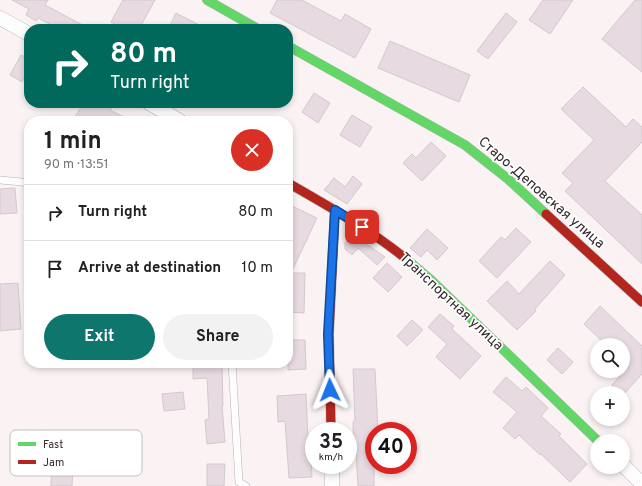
<!DOCTYPE html>
<html lang="en">
<head>
<meta charset="utf-8">
<style>
  :root { --surface:#fff; --page:#f2f2f2; --text:#202124; --muted:#757577; --line:#e0e0e0; --accent:#0f766e }
  body { margin:0; font-family:Overpass,sans-serif; background:var(--page); color:var(--text); height:100vh; display:flex; flex-direction:column; font-size:15px; white-space:nowrap }
  * { box-sizing:border-box; margin:0 }
  p { font-size:13px; color:var(--muted) }
  .icon { flex:none; width:22px; height:22px; fill:none; stroke:currentColor; stroke-width:2; stroke-linecap:round; stroke-linejoin:round }
  .map { position:relative; flex:1; overflow:hidden }
  .sheet { position:absolute; left:24px; top:116px; width:269px; height:252px; display:flex; flex-direction:column; background:var(--surface); border-radius:16px; box-shadow:0 2px 6px #0003 }
  .sheet>* { flex:none }
  .hud { position:absolute; left:24px; top:24px; width:269px; height:84px; border-radius:16px; box-shadow:0 2px 6px #0003; background:#00695c; color:#fff; overflow:hidden }
  .buttons { position:absolute; left:590px; top:338px; display:grid; gap:8px }
  .buttons a { display:grid; place-items:center; width:40px; height:40px; border-radius:50%; background:var(--surface); box-shadow:0 2px 6px #0003; font-size:20px }
  .speed { position:absolute; left:305px; top:422px; display:flex; gap:8px; font-size:20px; font-weight:700; text-align:center }
  .speed>* { display:grid; place-content:center; width:52px; height:52px; border-radius:50%; background:var(--surface); box-shadow:0 2px 6px #0003; line-height:1 }
  .speed small { font-size:10px; font-weight:400 }
  .speed .limit { border:6px solid #d22; background:#fff; color:#111 }
  .pin { position:absolute; display:grid; place-items:center; width:34px; height:34px; color:#fff; margin:-17px; border-radius:8px; box-shadow:0 2px 6px #0006 }
  .me { position:absolute; width:44px; margin:-22px; rotate:358deg; stroke-linejoin:round; filter:drop-shadow(0 0 3px #0008) }
  .turn { display:flex; align-items:center; gap:14px; height:84px; padding:0 20px; font-size:18px }
  .turn .icon { width:52px; height:52px; stroke-width:2.5 }
  .turn b { display:block; font-size:28px; line-height:34px }
  .round { display:grid; place-items:center; flex:none; width:42px; height:42px; border-radius:21px; background:var(--page) }
  .head { display:flex; align-items:center; justify-content:space-between; height:68px; padding:0 20px }
  h1 { font-size:24px; font-weight:700; line-height:30px }
  .cta { display:flex; gap:8px; margin-top:auto; padding:8px 20px }
  .cta a { flex:1; height:46px; border-radius:24px; background:var(--accent); color:#fff; font-size:16px; font-weight:700; line-height:46px; text-align:center }
  .cta a+a { background:var(--page); color:var(--text) }
  ul { padding:0; list-style:none }
  li { display:flex; align-items:center; gap:12px; height:56px; padding:0 20px; border-top:1px solid var(--line) }
  li div { flex:1 }
  li b { display:block; font-size:15px }
  li em { font-style:normal }
  .map>svg:first-child { display:block }
  .building { fill:#e7dae1; stroke:#d2cacd }
  .lines { fill:none; stroke-linecap:round; stroke-linejoin:round }
  .lane-casing { stroke:#b9b1b3; stroke-width:8 }
  .street-casing { stroke:#b9b1b3; stroke-width:15 }
  .fast-casing { stroke:#b9b1b3; stroke-width:10 }
  .jam-casing { stroke:#b9b1b3; stroke-width:10 }
  .lane { stroke:#fefdfd; stroke-width:7 }
  .street { stroke:#fefdfd; stroke-width:14 }
  .fast { stroke:#63d668; stroke-width:9 }
  .jam { stroke:#b3261e; stroke-width:9 }
  .route-casing { stroke:#114b97; stroke-width:10 }
  .route { stroke:#1a73e8; stroke-width:7 }
  .labels { text-anchor:middle; dominant-baseline:central; stroke-width:3.5; stroke-linejoin:round; paint-order:stroke }
  .street-label { font-size:14px; fill:#33292b; stroke:#fff }
  .key { fill:#fff; stroke:#c2bfbf; stroke-width:1 }
  .key-label { font-size:11px; fill:#33292b }
</style>
</head>
<body>
<div class="map">
<svg width="642" height="486" viewBox="0 0 642 486">
  <rect width="100%" height="100%" fill="#faf2f3"/>
  <!-- building -->
  <g class="building">
    <polygon points="12,0 48,0 45,5 90,29 59,29 38,18 36,21 26,15 29,9"/>
    <polygon points="123,0 155,0 139,29 123,29 111,22"/>
    <polygon points="277,0 302,0 341,21 345,14 371,29 355,58 270,13"/>
    <polygon points="543,0 573,0 550,34 529,20"/>
    <polygon points="635,0 642,0 642,72 602,39"/>
    <polygon points="176,13 207,29 168,29"/>
    <polygon points="506,13 517,22 488,59 477,51"/>
    <polygon points="390,41 470,75 459,102 378,68"/>
    <polygon points="21,55 29,59 29,69 22,82 10,75"/>
    <polygon points="583,87 626,127 633,119 642,127 642,142 605,181 642,215 642,264 565,191 573,183 562,173 594,140 561,109"/>
    <polygon points="314,93 330,103 318,123 302,112"/>
    <polygon points="84,103 115,103 110,110 132,121 72,121"/>
    <polygon points="352,115 372,127 360,147 340,135"/>
    <polygon points="431,142 446,156 422,181 403,163 412,154 416,158"/>
    <polygon points="353,176 362,184 347,204 324,190 334,178 345,187"/>
    <polygon points="15,188 17,213 0,214 0,189"/>
    <polygon points="288,204 317,218 291,273 305,273 304,313 288,312"/>
    <polygon points="516,228 531,242 497,278 479,261 501,237 505,240"/>
    <polygon points="427,229 448,248 437,260 427,250 421,257 410,248"/>
    <polygon points="352,235 361,242 362,241 385,257 377,265 358,248 352,255 345,249 345,243"/>
    <polygon points="550,261 565,275 535,309 536,311 517,330 487,301 507,281 519,294"/>
    <polygon points="387,263 402,277 388,292 373,278"/>
    <polygon points="18,283 21,329 0,331 0,284"/>
    <polygon points="600,306 642,346 642,374 625,393 605,393 628,367 623,363 623,345 606,345 584,324"/>
    <polygon points="440,314 454,326 452,329 481,356 460,379 436,357 447,344 428,327"/>
    <polygon points="412,320 423,330 407,346 397,336"/>
    <polygon points="288,340 305,340 306,369 288,370"/>
    <polygon points="558,348 573,362 562,374 547,360"/>
    <polygon points="193,363 222,363 223,406 222,406 225,442 207,444 205,420 209,419 207,378 193,379"/>
    <polygon points="353,369 375,369 378,431 374,431 374,486 358,486 356,454 354,455 353,422 355,421"/>
    <polygon points="506,377 522,391 526,387 548,408 541,416 561,434 559,436 587,464 570,482 541,454 540,455 519,435 515,439 503,428 517,412 493,392"/>
    <polygon points="183,392 185,409 164,411 162,394"/>
    <polygon points="306,394 308,439 310,439 312,477 289,478 285,421 278,422 277,396"/>
    <polygon points="41,438 68,438 67,468 73,468 72,486 51,486 52,454 41,454"/>
    <polygon points="207,464 225,464 224,486 207,486"/>
  </g>
  <g class="lines">
    <defs>
      <g id="lane">
        <polyline points="0,180 22,182 29,184"/>
        <polyline points="232,363 239,482 246,486"/>
      </g>
      <g id="street">
        <polyline points="0,18 29,34"/>
        <polyline points="149,103 180,121"/>
        <polyline points="332,465 332,486"/>
        <polyline points="623,465 642,484"/>
      </g>
      <g id="fast">
        <polyline points="207,0 258,29"/>
        <polyline points="288,46 465,145 508,179 546,214"/>
        <polyline points="405,258 431,280 598,441"/>
      </g>
      <g id="jam">
        <path d="M288 183C328 206 369 229 405 258"/>
        <polyline points="546,214 642,302"/>
        <polyline points="331,431 329,334 335,210"/>
      </g>
    </defs>
    <!-- lane casing -->
    <use href="#lane" class="lane-casing"/>
    <!-- street casing -->
    <use href="#street" class="street-casing"/>
    <!-- fast casing -->
    <use href="#fast" class="fast-casing"/>
    <!-- jam casing -->
    <use href="#jam" class="jam-casing"/>
    <!-- lane -->
    <use href="#lane" class="lane"/>
    <!-- street -->
    <use href="#street" class="street"/>
    <!-- fast -->
    <use href="#fast" class="fast"/>
    <!-- jam -->
    <use href="#jam" class="jam"/>
  </g>
  <g class="lines">
    <defs>
      <polyline id="route" points="330,390 328,334 335,210 362,227"/>
    </defs>
    <!-- route casing -->
    <use href="#route" class="route-casing"/>
    <!-- route -->
    <use href="#route" class="route"/>
  </g>
  <g class="labels">
    <!-- street labels -->
    <g class="street-label">
      <text transform="translate(541 193) rotate(41)">Старо-Деповская улица</text>
      <text transform="translate(451 302) rotate(43)">Транспортная улица</text>
    </g>
  </g>
  <!-- legend -->
  <rect x="10" y="430" width="132" height="46" rx="6" class="key"/>
  <rect x="18" y="442" width="18" height="4" fill="#63d668"/>
  <rect x="18" y="460" width="18" height="4" fill="#b3261e"/>
  <g class="key-label">
    <text x="43" y="448">Fast</text>
    <text x="43" y="466">Jam</text>
  </g>
</svg>
<div class="buttons">
<a><svg class="icon" aria-label="search" viewBox="0 0 24 24"><circle cx="10" cy="10" r="6"/><path d="M15 15l6 6"/></svg></a>
<a>+</a>
<a>−</a>
</div>
<div class="speed"><div>35<small>km/h</small></div><div class="limit">40</div></div>
<div class="pin" style="left:362px;top:227px;background:#d93025"><svg class="icon" aria-label="arrive" viewBox="0 0 24 24"><path d="M6 21V4h12l-3 4 3 4H6"/></svg></div>
<svg class="me" style="left:330px;top:390px" viewBox="-20 -20 40 40"><path d="M0-17L14 15 0 8-14 15z" fill="#1a73e8" stroke="#fff" stroke-width="4"/></svg>
<div class="hud">
<div class="turn"><svg class="icon" aria-label="right" viewBox="0 0 24 24"><path d="M7 20v-9h11M14 6l5 5-5 5"/></svg><div><b>80 m</b>Turn right</div></div>
</div>
<section class="sheet">
<div class="head"><div><h1>1 min</h1><p>90 m · 13:51</p></div><a class="round" style="background:#d93025;color:#fff"><svg class="icon" aria-label="close" viewBox="0 0 24 24"><path d="M6 6l12 12M18 6L6 18"/></svg></a></div>
<ul>
<li><svg class="icon" aria-label="right" viewBox="0 0 24 24"><path d="M7 20v-9h11M14 6l5 5-5 5"/></svg><div><b>Turn right</b></div><em>80 m</em></li>
<li><svg class="icon" aria-label="arrive" viewBox="0 0 24 24"><path d="M6 21V4h12l-3 4 3 4H6"/></svg><div><b>Arrive at destination</b></div><em>10 m</em></li>
</ul>
<div class="cta"><a>Exit</a><a>Share</a></div>
</section>
</div>
</body>
</html>
